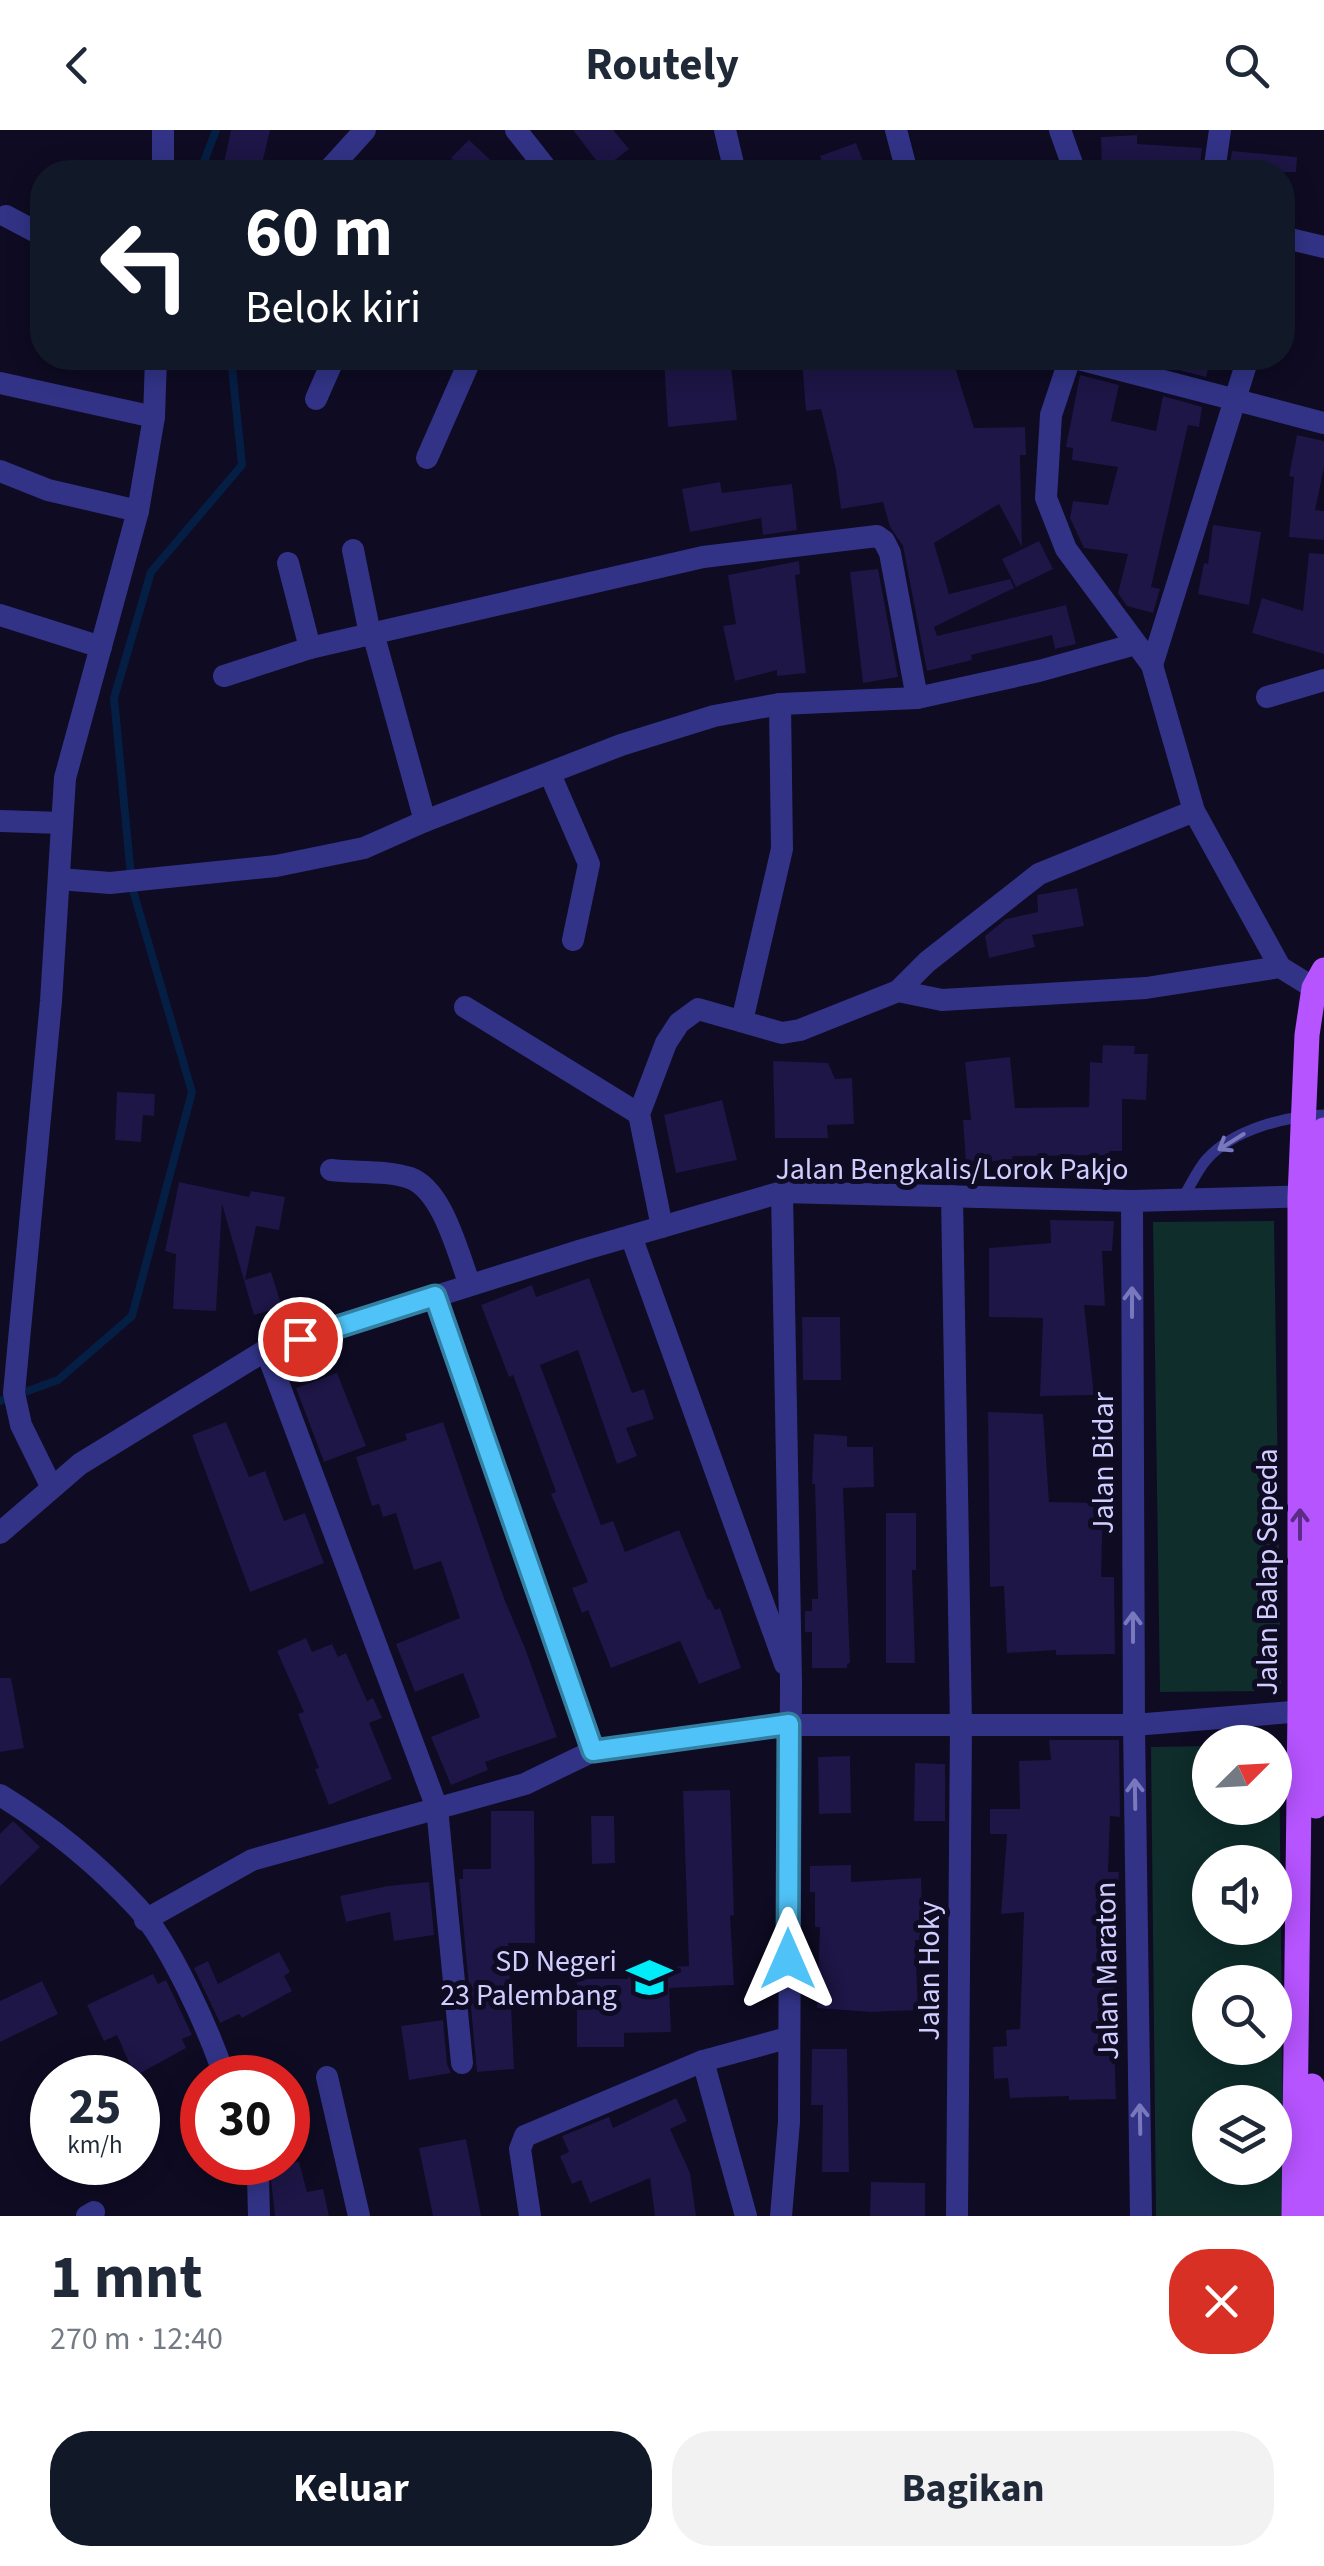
<!DOCTYPE html>
<html lang="id">
<head>
<meta charset="utf-8">
<style>
  :root { --surface:#fff; --page:#f2f2f3; --text:#1f2937; --muted:#747a83; --accent:#111827 }
  body { margin:0; font-family:"Source Sans 3",sans-serif; background:var(--page); color:var(--text); height:100vh; display:flex; flex-direction:column; font-size:38px; white-space:nowrap }
  * { box-sizing:border-box; margin:0 }
  p { font-size:32px; color:var(--muted) }
  .icon { flex:none; width:55px; height:55px; fill:none; stroke:currentColor; stroke-width:2; stroke-linecap:round; stroke-linejoin:round }
  .map { position:relative; height:2086px; overflow:hidden }
  .sheet { display:flex; flex-direction:column; background:var(--surface); flex:1 }
  .sheet>* { flex:none }
  .hud { position:absolute; left:30px; top:30px; width:1265px; height:210px; border-radius:40px; box-shadow:0 5px 25px #0003; background:#111827; color:#fff; overflow:hidden }
  .needle { width:65px; rotate:66deg }
  .fabs { position:absolute; left:1192px; top:1595px; display:grid; gap:20px }
  .fabs a { display:grid; place-items:center; width:100px; height:100px; border-radius:50%; background:var(--surface); box-shadow:0 5px 25px #0003; font-size:50px }
  .speed { position:absolute; left:30px; top:1925px; display:flex; gap:20px; font-size:50px; font-weight:700; text-align:center }
  .speed>* { display:grid; place-content:center; width:130px; height:130px; border-radius:50%; background:var(--surface); box-shadow:0 5px 25px #0003; line-height:1 }
  .speed small { font-size:25px; font-weight:400 }
  .speed .limit { border:15px solid #d22; background:#fff; color:#111 }
  .pin { position:absolute; display:grid; place-items:center; width:85px; height:85px; color:#fff; margin:-42px; border:5px solid #fff; border-radius:50%; box-shadow:0 2px 10px #0007 }
  .me { position:absolute; width:110px; margin:-55px; rotate:0deg; stroke-linejoin:round; filter:drop-shadow(0 0 8px #0008) }
  .turn { display:flex; align-items:center; gap:35px; height:210px; padding:0 50px; font-size:45px }
  .turn .icon { width:130px; height:130px; stroke-width:2.5 }
  .turn b { display:block; font-size:70px; line-height:85px }
  .round { display:grid; place-items:center; flex:none; width:105px; height:105px; border-radius:40px; background:var(--page) }
  .summary { display:flex; align-items:center; justify-content:space-between; height:170px; padding:0 50px }
  h1 { font-size:60px; font-weight:700; line-height:75px }
  .action { display:flex; gap:20px; margin-top:auto; padding:20px 50px }
  .action a { flex:1; height:115px; border-radius:40px; background:var(--accent); color:#fff; font-size:40px; font-weight:700; line-height:115px; text-align:center }
  .action a+a { background:var(--page); color:var(--text) }
  header { display:flex; justify-content:space-between; align-items:center; height:130px; padding:0 50px; background:var(--surface); font-size:45px; font-weight:700 }
  .map>svg:first-child { display:block }
  .green { fill:#0e2d2b; fill-rule:evenodd }
  .lines { fill:none; stroke-linecap:round; stroke-linejoin:round }
  .stream { stroke:#051e43; stroke-width:8 }
  .building { fill:#1d1646 }
  .service { stroke:#323386; stroke-width:11 }
  .minor { stroke:#323386; stroke-width:22 }
  .primary { stroke:#b654ff; stroke-width:25 }
  .oneway { stroke:#7978bc }
  .oneway2 { stroke:#5a2c86 }
  .route-casing { stroke:#337fa1; stroke-width:25 }
  .route { stroke:#4fc3f7; stroke-width:18 }
  .labels { text-anchor:middle; dominant-baseline:central; stroke-width:10; stroke-linejoin:round; paint-order:stroke }
  .street-label { font-size:30px; fill:#d0cdff; stroke:#0e0b23 }
  .poi-label { font-size:30px; fill:#d0cdff; stroke:#0e0b23; text-anchor:end }
</style>
</head>
<body>
<header><svg class="icon" aria-label="back" viewBox="0 0 24 24"><path d="M15 5l-7 7 7 7"/></svg>Routely<svg class="icon" aria-label="search" viewBox="0 0 24 24"><circle cx="10" cy="10" r="6"/><path d="M15 15l6 6"/></svg></header>
<div class="map">
<svg width="1324" height="2086" viewBox="0 0 1324 2086">
  <rect width="100%" height="100%" fill="#0e0b23"/>
  <!-- green -->
  <g class="green">
    <polygon points="1274,1091 1281,1561 1160,1562 1153,1092"/>
    <path d="M1210 1616V1678H1275V1616H1279L1284 2086H1156L1151 1617ZM1210 1732H1275V1798H1210ZM1210 1852H1275V1918H1210ZM1210 1972H1275V2038H1210Z"/>
  </g>
  <g class="lines">
    <!-- stream -->
    <g class="stream">
      <polyline points="200,42 216,0"/>
      <polyline points="0,1271 58,1250 132,1186 192,962 132,757 114,568 151,442 242,335 231,228"/>
    </g>
  </g>
  <!-- building -->
  <g class="building">
    <polygon points="231,0 270,0 262,34 246,30 245,42 222,42"/>
    <polygon points="573,0 613,0 629,19 603,39"/>
    <polygon points="1137,5 1137,14 1202,18 1199,42 1102,42 1101,7"/>
    <polygon points="469,10 503,42 466,42 451,28"/>
    <polygon points="856,13 867,42 826,42 820,26"/>
    <polygon points="1232,21 1297,27 1296,42 1229,42"/>
    <polygon points="664,228 730,228 737,290 668,297"/>
    <polygon points="825,228 867,228 868,237 920,228 952,228 974,298 1025,297 1026,325 1020,325 1022,417 999,374 934,413 949,464 1010,449 1014,458 934,497 937,506 1066,475 1076,514 1055,519 1052,505 971,525 972,530 927,541 903,416 890,397 883,372 841,379 836,340 821,279 806,281 802,230"/>
    <polygon points="1170,228 1211,228 1206,247 1168,237"/>
    <polygon points="1080,245 1119,255 1111,291 1156,301 1163,266 1202,277 1199,297 1188,295 1151,457 1160,459 1153,483 1127,476 1118,463 1128,424 1084,418 1070,388 1073,371 1108,375 1118,337 1072,330 1073,318 1066,317"/>
    <polygon points="1297,305 1324,311 1324,338 1315,380 1324,381 1324,410 1289,407 1294,347 1289,346"/>
    <polygon points="720,352 722,363 792,354 797,400 763,405 761,388 690,402 682,359"/>
    <polygon points="1213,395 1261,402 1249,475 1198,464 1204,433 1208,434"/>
    <polygon points="1039,411 1053,439 1016,457 1002,429"/>
    <polygon points="1309,423 1324,424 1324,524 1252,503 1262,468 1303,481"/>
    <polygon points="799,431 800,444 795,445 806,543 777,546 777,540 735,551 723,496 736,494 728,445"/>
    <polygon points="878,439 898,547 863,553 850,442"/>
    <polygon points="1077,758 1084,796 1032,805 1035,817 989,828 985,806 1006,789 1038,782 1037,765"/>
    <polygon points="1103,915 1135,916 1134,924 1148,924 1146,970 1122,969 1122,1021 1109,1021 1109,1025 1012,1026 1013,1029 966,1034 963,990 971,990 965,932 1010,927 1015,978 1089,977 1090,932 1102,933"/>
    <polygon points="773,931 828,933 835,949 852,948 854,994 827,995 828,1008 775,1008"/>
    <polygon points="117,962 155,964 154,986 143,985 141,1012 115,1010"/>
    <polygon points="722,970 737,1030 676,1043 664,985"/>
    <polygon points="179,1052 249,1067 251,1061 285,1067 279,1100 256,1096 245,1150 271,1142 282,1177 254,1185 222,1074 216,1181 173,1179 176,1124 165,1121"/>
    <polygon points="1050,1090 1114,1091 1112,1121 1102,1121 1105,1176 1084,1175 1094,1265 1040,1266 1043,1188 989,1187 989,1118 1051,1113"/>
    <polygon points="589,1148 632,1263 644,1259 654,1289 626,1298 637,1326 617,1334 578,1220 540,1235 601,1395 613,1391 625,1422 679,1400 708,1470 710,1469 715,1480 720,1478 741,1538 699,1554 680,1511 611,1538 588,1480 582,1483 572,1458 588,1452 551,1364 556,1362 551,1348 513,1245 509,1247 481,1175 532,1155 536,1167"/>
    <polygon points="802,1187 840,1187 841,1250 803,1250"/>
    <polygon points="337,1243 366,1316 324,1332 296,1258"/>
    <polygon points="988,1282 1043,1284 1049,1372 1103,1373 1101,1447 1114,1447 1115,1524 1056,1525 1056,1520 1007,1523 1004,1456 990,1457"/>
    <polygon points="226,1292 249,1347 265,1341 284,1391 305,1383 324,1433 250,1462 192,1305"/>
    <polygon points="443,1292 505,1471 525,1518 557,1607 485,1632 488,1640 451,1655 431,1607 480,1587 463,1543 415,1562 396,1514 460,1488 441,1431 414,1440 396,1383 383,1387 379,1374 372,1376 356,1327 407,1310 405,1304"/>
    <polygon points="814,1304 847,1306 847,1317 873,1317 874,1357 843,1358 850,1533 847,1534 847,1538 812,1538 812,1502 805,1502 805,1481 812,1481 812,1469 818,1469 815,1354 812,1354"/>
    <polygon points="886,1383 916,1383 916,1440 912,1440 915,1533 886,1533"/>
    <polygon points="306,1508 312,1522 332,1514 338,1527 346,1523 367,1571 373,1568 382,1588 369,1593 392,1649 329,1675 315,1639 319,1638 298,1584 304,1582 277,1521"/>
    <polygon points="0,1548 11,1548 24,1618 0,1622"/>
    <polygon points="1049,1610 1119,1610 1120,1687 1110,1686 1108,1742 1119,1742 1113,1883 1116,1969 1069,1970 1069,1966 1010,1968 1008,1948 994,1949 993,1917 1007,1916 1006,1900 1020,1899 1024,1782 1001,1784 1007,1704 990,1704 990,1679 1020,1679 1019,1631 1051,1630"/>
    <polygon points="850,1626 851,1683 819,1684 818,1627"/>
    <polygon points="915,1633 945,1634 945,1691 914,1691"/>
    <polygon points="730,1660 734,1785 730,1786 734,1855 669,1858 671,1902 624,1903 624,1917 577,1917 577,1849 628,1849 628,1839 689,1836 683,1661"/>
    <polygon points="491,1681 534,1681 535,1813 508,1813 514,1939 477,1942 459,1749 463,1749 463,1739 491,1739"/>
    <polygon points="591,1686 614,1686 615,1733 592,1734"/>
    <polygon points="13,1691 40,1717 0,1756 0,1704"/>
    <polygon points="851,1735 851,1752 921,1748 923,1810 915,1810 918,1880 871,1882 817,1878 820,1797 815,1797 815,1762 810,1762 810,1736"/>
    <polygon points="429,1752 434,1805 394,1811 390,1782 346,1792 340,1766 388,1756"/>
    <polygon points="279,1822 290,1842 284,1846 292,1861 242,1888 239,1884 220,1893 194,1838 208,1831 218,1854"/>
    <polygon points="153,1844 158,1854 166,1850 192,1905 182,1909 186,1918 135,1946 117,1905 104,1911 87,1875"/>
    <polygon points="42,1851 58,1884 0,1912 0,1871"/>
    <polygon points="443,1890 447,1934 451,1943 409,1950 401,1896"/>
    <polygon points="812,1919 847,1919 849,2042 822,2042 823,1975 811,1975"/>
    <polygon points="676,1968 687,1991 670,1999 690,2043 696,2086 655,2086 650,2048 590,2073 581,2050 572,2054 560,2026 569,2022 562,2006 609,1987 613,1998"/>
    <polygon points="466,2009 481,2086 433,2086 419,2018"/>
    <polygon points="269,2032 299,2032 307,2062 323,2059 329,2086 275,2086"/>
    <polygon points="871,2052 925,2053 925,2086 870,2086"/>
  </g>
  <g class="lines">
    <!-- service -->
    <path class="service" d="M1182 1069C1190 1057 1197 1040 1207 1029 1234 999 1286 986 1324 985"/>
    <!-- minor -->
    <g class="minor">
      <polyline points="516,0 549,42"/>
      <polyline points="725,0 735,42"/>
      <polyline points="896,0 907,42"/>
      <polyline points="1060,0 1075,42"/>
      <polyline points="163,42 163,0"/>
      <polyline points="327,42 365,0"/>
      <polyline points="1214,42 1220,0"/>
      <polyline points="6,86 42,105"/>
      <polyline points="1290,109 1324,117"/>
      <polyline points="1070,228 1051,285 1046,368 1066,419 1152,535 1194,681 1280,837 1314,858"/>
      <polyline points="1075,228 1324,293"/>
      <polyline points="0,253 154,287"/>
      <polyline points="316,269 334,228"/>
      <polyline points="427,328 471,228"/>
      <polyline points="0,341 48,360 138,381"/>
      <polyline points="353,420 370,504"/>
      <polyline points="288,433 310,518"/>
      <polyline points="0,485 101,517"/>
      <polyline points="373,503 425,691"/>
      <polyline points="1152,535 1248,228"/>
      <polyline points="224,546 310,518 703,427 877,406 884,411 890,423 917,568"/>
      <polyline points="1267,567 1324,550"/>
      <polyline points="550,644 589,734 573,810"/>
      <polyline points="0,691 62,693"/>
      <polyline points="59,749 110,753 276,736 364,718 425,691 621,615 714,586 780,574 917,568 1039,541 1136,514"/>
      <polyline points="898,861 927,832 1039,744 1194,681"/>
      <polyline points="465,877 639,984"/>
      <polyline points="742,891 782,719 780,574"/>
      <path d="M331 1040C355 1043 387 1040 410 1048 443 1060 458 1124 470 1155"/>
      <polyline points="952,1066 961,1596 957,2086"/>
      <polyline points="1132,1071 1134,1595 1141,2086"/>
      <polyline points="662,1097 639,984 666,913 679,893 698,879 782,903 800,900 898,861 942,870 1146,858 1280,837"/>
      <polyline points="631,1106 785,1534"/>
      <polyline points="435,1167 593,1621"/>
      <polyline points="266,1220 437,1678 462,1933"/>
      <polyline points="52,1358 21,1295 14,1263 51,871 65,648 138,381 154,287 156,228"/>
      <polyline points="0,1403 80,1334 266,1220 582,1120 782,1062 1132,1071 1315,1066"/>
      <path d="M0 1665C49 1695 97 1734 137 1777 170 1813 209 1900 225 1948"/>
      <polyline points="145,1790 252,1730 525,1654 593,1621 789,1595 1134,1595 1316,1580"/>
      <polyline points="703,1931 746,2086"/>
      <polyline points="327,1947 359,2086"/>
      <polyline points="253,2032 258,2047 259,2086"/>
      <polyline points="87,2086 94,2082"/>
      <polyline points="530,2086 520,2019 525,2006 703,1931 787,1908"/>
      <polyline points="781,2086 789,1992 791,1552 782,1062"/>
    </g>
    <!-- primary -->
    <g class="primary">
      <polyline points="1316,1676 1324,1000"/>
      <polyline points="1312,1956 1314,2086"/>
      <polyline points="1294,2086 1300,1580 1300,1067 1307,905 1314,858 1324,840"/>
    </g>
  </g>
  <!-- one-way arrows -->
  <defs><path id="oneway-shaft" d="M-6 0H5M1.5-3L5.5 0L1.5 3" fill="none" stroke-width="1.6" stroke-linecap="round" stroke-linejoin="round" transform="scale(2.5)"/></defs>
  <g class="oneway">
    <use href="#oneway-shaft" transform="translate(1231 1012) rotate(148)"/>
    <use href="#oneway-shaft" transform="translate(1132 1172) rotate(-90)"/>
    <use href="#oneway-shaft" transform="translate(1133 1497) rotate(-90)"/>
    <use href="#oneway-shaft" transform="translate(1135 1664) rotate(-91)"/>
    <use href="#oneway-shaft" transform="translate(1140 1989) rotate(-91)"/>
  </g>
  <use class="oneway2" href="#oneway-shaft" transform="translate(1300 1394) rotate(-90)"/>
  <g class="lines">
    <defs>
      <polyline id="route" points="300,1209 435,1166 593,1621 789,1594 788,1829"/>
    </defs>
    <!-- route casing -->
    <use href="#route" class="route-casing"/>
    <!-- route -->
    <use href="#route" class="route"/>
  </g>
  <!-- icons -->
  <defs>
    <symbol id="school-bare" viewBox="-9 -9 18 18"><path d="M0-5L7-2L0 1L-7-2ZM-4 1L0 2.5L4 1V4Q0 6-4 4Z" fill="#00ecf8" stroke="#0e0b23" stroke-width="2.5" paint-order="stroke"/></symbol>
  </defs>
  <g fill-rule="evenodd">
    <use href="#school-bare" x="618" y="1816" width="63" height="63"/>
  </g>
  <g class="labels">
    <!-- street labels -->
    <g class="street-label">
      <text x="952" y="1039">Jalan Bengkalis/Lorok Pakjo</text>
      <text transform="translate(1103 1333) rotate(-90)">Jalan Bidar</text>
      <text transform="translate(1267 1442) rotate(-90)">Jalan Balap Sepeda</text>
      <text transform="translate(929 1841) rotate(-90)">Jalan Hoky</text>
      <text transform="translate(1107 1841) rotate(-91)">Jalan Maraton</text>
    </g>
    <!-- poi labels -->
    <g class="poi-label">
      <text x="617" y="1831">SD Negeri<tspan x="617" dy="34">23 Palembang</tspan></text>
    </g>
  </g>
</svg>
<div class="fabs">
<a><svg class="needle" viewBox="-14 -14 28 28"><path d="M0-13l5 13h-10z" fill="#e53935"/><path d="M0 13l5-13h-10z" fill="#747a83"/></svg></a>
<a><svg class="icon" aria-label="sound" viewBox="0 0 24 24"><path d="M4 9h4l5-4v14l-5-4H4zM17 9q2 3 0 6"/></svg></a>
<a><svg class="icon" aria-label="search" viewBox="0 0 24 24"><circle cx="10" cy="10" r="6"/><path d="M15 15l6 6"/></svg></a>
<a><svg class="icon" aria-label="layers" viewBox="0 0 24 24"><path d="M12 4l9 5-9 5-9-5zM3 14l9 5 9-5"/></svg></a>
</div>
<div class="speed"><div>25<small>km/h</small></div><div class="limit">30</div></div>
<div class="pin" style="left:300px;top:1209px;background:#d93025"><svg class="icon" aria-label="arrive" viewBox="0 0 24 24"><path d="M6 21V4h12l-3 4 3 4H6"/></svg></div>
<svg class="me" style="left:788px;top:1829px" viewBox="-20 -20 40 40"><path d="M0-17L14 15 0 8-14 15z" fill="#4fc3f7" stroke="#fff" stroke-width="4"/></svg>
<div class="hud">
<div class="turn"><svg class="icon" aria-label="left" viewBox="0 0 24 24"><path d="M17 20v-9H6M10 6l-5 5 5 5"/></svg><div><b>60 m</b>Belok kiri</div></div>
</div>
</div>
<section class="sheet">
<div class="summary"><div><h1>1 mnt</h1><p>270 m · 12:40</p></div><a class="round" style="background:#d93025;color:#fff"><svg class="icon" aria-label="close" viewBox="0 0 24 24"><path d="M6 6l12 12M18 6L6 18"/></svg></a></div>
<div class="action"><a>Keluar</a><a>Bagikan</a></div>
</section>
</body>
</html>
